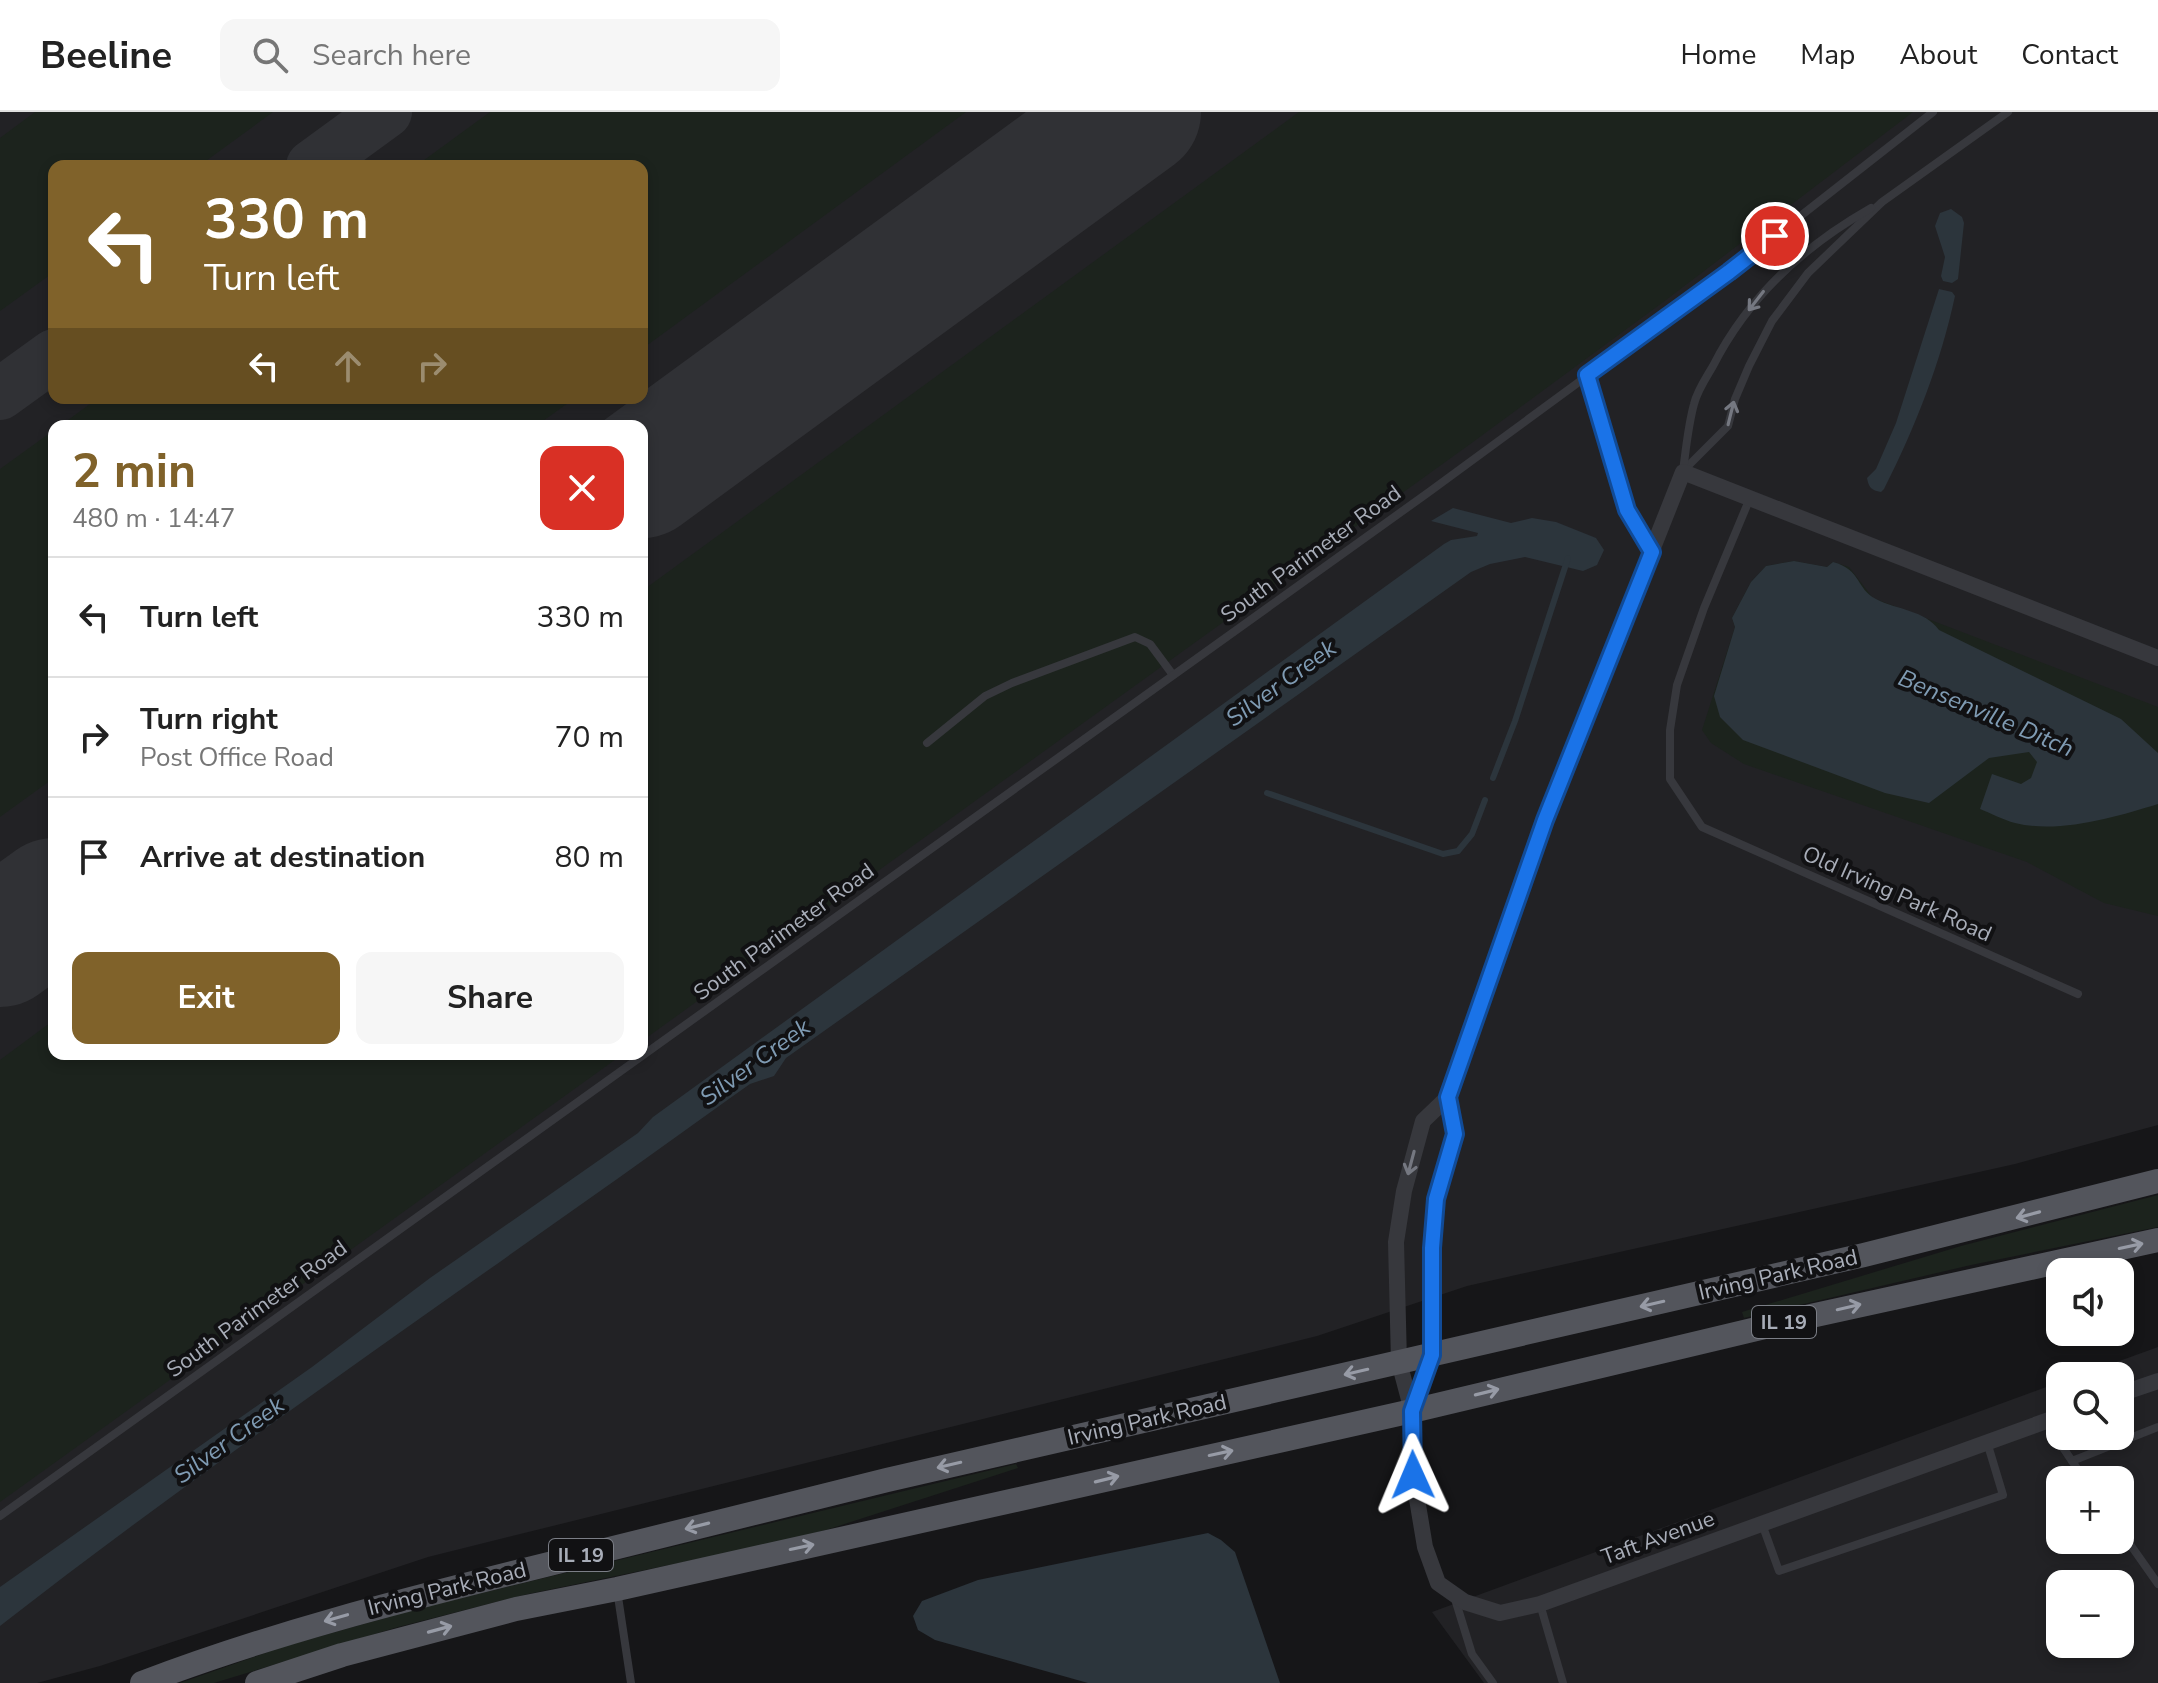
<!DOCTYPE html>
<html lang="en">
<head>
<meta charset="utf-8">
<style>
  :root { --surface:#fff; --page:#f6f6f6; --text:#222; --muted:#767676; --line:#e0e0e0; --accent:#80622a }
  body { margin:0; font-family:"Nunito Sans",sans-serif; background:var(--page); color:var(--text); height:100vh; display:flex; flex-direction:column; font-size:30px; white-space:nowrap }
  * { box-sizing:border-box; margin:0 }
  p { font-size:26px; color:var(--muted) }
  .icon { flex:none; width:44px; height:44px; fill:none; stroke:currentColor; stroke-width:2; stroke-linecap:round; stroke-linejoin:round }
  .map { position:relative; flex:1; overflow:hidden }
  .details { position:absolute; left:48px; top:308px; width:600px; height:640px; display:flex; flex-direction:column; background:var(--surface); border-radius:16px; box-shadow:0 4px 12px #0003 }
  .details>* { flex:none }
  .banner { position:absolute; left:48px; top:48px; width:600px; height:244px; border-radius:16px; box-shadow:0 4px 12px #0003; background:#80622a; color:#fff; overflow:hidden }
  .controls { position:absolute; left:2046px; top:1146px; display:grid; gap:16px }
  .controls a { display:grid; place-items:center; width:88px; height:88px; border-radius:16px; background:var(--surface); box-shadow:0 4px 12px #0003; font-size:40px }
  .pin { position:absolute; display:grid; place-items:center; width:68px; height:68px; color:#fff; margin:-34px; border:4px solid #fff; border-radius:50%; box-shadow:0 2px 8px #0007 }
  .me { position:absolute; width:88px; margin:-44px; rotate:359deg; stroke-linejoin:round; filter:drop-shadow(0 0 6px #0008) }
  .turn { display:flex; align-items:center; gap:28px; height:168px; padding:0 24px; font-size:36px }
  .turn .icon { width:104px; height:104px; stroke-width:2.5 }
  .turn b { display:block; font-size:56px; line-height:68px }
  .lanes { display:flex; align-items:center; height:76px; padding:0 24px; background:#0003; justify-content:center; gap:40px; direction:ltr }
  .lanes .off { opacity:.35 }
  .round { display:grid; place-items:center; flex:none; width:84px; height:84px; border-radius:16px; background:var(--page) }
  .summary { display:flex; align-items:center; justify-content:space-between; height:136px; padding:0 24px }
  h1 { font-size:48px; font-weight:700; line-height:60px; color:var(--accent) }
  .cta { display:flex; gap:16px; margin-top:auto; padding:16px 24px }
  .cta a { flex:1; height:92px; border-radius:16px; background:var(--accent); color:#fff; font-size:32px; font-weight:700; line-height:92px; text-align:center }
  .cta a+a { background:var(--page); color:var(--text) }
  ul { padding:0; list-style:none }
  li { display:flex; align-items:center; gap:24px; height:120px; padding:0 24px; border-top:2px solid var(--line) }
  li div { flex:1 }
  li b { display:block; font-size:30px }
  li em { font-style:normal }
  header { display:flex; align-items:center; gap:48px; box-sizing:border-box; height:112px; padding:0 40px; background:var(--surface); border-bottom:2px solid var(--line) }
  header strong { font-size:38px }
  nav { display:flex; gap:44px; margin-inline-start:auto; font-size:28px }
  .search { width:560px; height:72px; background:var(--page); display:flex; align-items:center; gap:20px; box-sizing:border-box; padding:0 28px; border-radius:16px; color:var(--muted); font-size:30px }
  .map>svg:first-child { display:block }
  .built { fill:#222225; fill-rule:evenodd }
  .green { fill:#1c231d }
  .water { fill:#2c353c }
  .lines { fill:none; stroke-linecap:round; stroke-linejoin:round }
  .stream { stroke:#2c353c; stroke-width:6 }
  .taxiway { stroke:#303135; stroke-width:52 }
  .runway { stroke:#303135; stroke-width:130 }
  .lane { stroke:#37383d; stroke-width:8 }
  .street { stroke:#37383d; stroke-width:16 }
  .primary { stroke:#53555c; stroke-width:24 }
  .oneway { stroke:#757881 }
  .oneway2 { stroke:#979ba6 }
  .route-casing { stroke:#114b97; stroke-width:20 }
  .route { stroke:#1a73e8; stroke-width:14 }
  .labels { text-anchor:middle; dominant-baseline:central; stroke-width:8; stroke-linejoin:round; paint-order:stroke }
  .shield { fill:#111113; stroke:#7b7e86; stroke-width:2 }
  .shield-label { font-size:20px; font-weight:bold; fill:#a8adb8 }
  .street-label { font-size:22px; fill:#a8adb8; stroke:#111113 }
  .water-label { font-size:24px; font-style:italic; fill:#7f9bb3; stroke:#111113 }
</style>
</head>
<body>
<header>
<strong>Beeline</strong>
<div class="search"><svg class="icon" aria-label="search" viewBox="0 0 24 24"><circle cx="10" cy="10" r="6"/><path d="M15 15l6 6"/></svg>Search here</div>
<nav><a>Home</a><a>Map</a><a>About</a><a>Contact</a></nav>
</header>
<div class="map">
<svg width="2158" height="1571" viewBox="0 0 2158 1571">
  <rect width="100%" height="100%" fill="#161618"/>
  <!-- built -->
  <g class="built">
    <path d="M0 0H2158V1013L2015 1052 1467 1174 1317 1224 428 1445 100 1554 37 1571H0ZM54 54H642V286H54ZM54 314H642V942H54Z"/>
    <path d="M2158 1235V1571H1484L1432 1500 2060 1270V1324H2120V1264H2078ZM2060 1368H2120V1428H2060ZM2060 1472H2120V1532H2060Z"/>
  </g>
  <!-- green -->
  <g class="green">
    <polygon points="35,0 273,0 199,54 54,54 54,160 0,199 0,26"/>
    <polygon points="490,0 966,0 642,237 642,54 416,54"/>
    <polygon points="1299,0 1913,0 1666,188 1473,330 642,929 642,479"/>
    <polygon points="98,286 575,286 536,314 60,314"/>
    <polygon points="54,318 54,666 0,705 0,357"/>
    <polygon points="1794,449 1827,455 1833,450 1849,455 1873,486 2158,595 2158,804 2104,791 2027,750 1744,652 1711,631 1702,618 1735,515 1732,506 1751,470 1766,454"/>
    <polygon points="54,908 54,942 623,942 0,1390 0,948"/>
    <polygon points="2158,1083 2158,1115 1971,1153 1744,1206 1742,1200 1961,1134"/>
    <polygon points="1016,1352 1018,1356 826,1418 757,1435 528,1482 398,1515 214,1571 180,1571 282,1535 424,1495"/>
  </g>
  <!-- water -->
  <g class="water">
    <polygon points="1951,97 1962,105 1964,111 1958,167 1952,171 1943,169 1941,164 1945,145 1935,114 1940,101"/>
    <path d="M1939 177 1952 180 1955 184C1941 250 1915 316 1884 377L1881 380C1871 378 1869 376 1867 366L1876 357 1896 311Z"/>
    <path d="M1453 396 1511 411 1532 406 1556 410 1596 426 1604 438 1597 453 1583 459 1525 445 1490 452 1471 460 786 946 774 964 750 972 733 984C488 1161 238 1329 0 1514V1475L312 1255 430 1166 638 1021 653 1005 1444 432 1451 428 1477 424 1478 421 1431 409Z"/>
    <path d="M1794 449 1827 455 1833 450C1862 458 1856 477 1876 487 1897 498 1925 498 1939 518L2121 607 2158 641V692C2116 705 2059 722 2015 711 2003 708 1991 701 1980 697L1992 662 2021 672 2031 666 2037 650 2029 640 1989 646 1929 691 1885 681 1743 628 1720 605 1714 584 1735 515 1732 506 1751 470 1766 454Z"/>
    <polygon points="1208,1421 1221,1428 1235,1440 1280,1571 1088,1571 935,1528 918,1518 913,1504 922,1489 978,1468"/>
  </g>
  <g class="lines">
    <!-- stream -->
    <g class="stream">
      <polyline points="1493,666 1515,609 1568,446"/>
      <polyline points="1267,681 1443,742 1458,739 1472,722 1485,688"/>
    </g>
    <!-- taxiway -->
    <g class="taxiway">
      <polyline points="312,54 386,0"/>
      <polyline points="0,282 54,243"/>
    </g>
    <!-- runway -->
    <g class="runway">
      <polyline points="642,361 1136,0"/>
      <polyline points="0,830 54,791"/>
    </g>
    <!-- lane -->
    <g class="lane">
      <polyline points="1587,263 1627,398 1652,439"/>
      <polyline points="1683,359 1728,314 1735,287 1749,254 1772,209 1808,161 1882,90 2008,0"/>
      <path d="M1683 359C1686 337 1688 314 1694 292 1697 279 1706 266 1713 254 1748 185 1804 134 1871 96"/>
      <polyline points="1750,386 1704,496 1677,573 1670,618 1670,667 1702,715 2078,882"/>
      <polyline points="927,631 985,584 1012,571 1135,525 1150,532 1173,563"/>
      <polyline points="2045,1309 2072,1349 2158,1315"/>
      <polyline points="2072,1349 2085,1368"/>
      <polyline points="0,1404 1429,380 1729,160 1933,0"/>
      <polyline points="1762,1412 1779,1459 2003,1383 1987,1330"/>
      <polyline points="2120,1418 2158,1472"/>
      <polyline points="617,1478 631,1571"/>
      <polyline points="1455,1487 1472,1542 1493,1571"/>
      <polyline points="1540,1492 1563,1571"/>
    </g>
    <!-- street -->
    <g class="street">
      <polyline points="2120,1282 2158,1269"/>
      <polyline points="1412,1299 1432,1243 1432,1136 1436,1087 1455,1022 1448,985"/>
      <polyline points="2060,1304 1540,1492 1500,1501 1465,1490 1438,1471 1425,1435 1413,1363 1412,1299 1399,1250 1396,1130 1404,1079 1423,1009 1448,985 1545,708 1683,360 2158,546"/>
    </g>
    <!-- primary -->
    <g class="primary">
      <path d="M142 1571C270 1522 400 1489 533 1456 650 1426 768 1397 887 1368L1864 1143 2158 1069"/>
      <polyline points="257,1571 342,1543 516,1497 617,1477 1069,1376 1412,1299 1811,1204 2158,1128"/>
    </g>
  </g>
  <!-- one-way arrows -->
  <defs><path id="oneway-shaft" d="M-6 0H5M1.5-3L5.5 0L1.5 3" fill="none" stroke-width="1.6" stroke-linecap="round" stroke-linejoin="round" transform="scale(2)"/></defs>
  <g class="oneway">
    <use href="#oneway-shaft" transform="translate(1756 189) rotate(128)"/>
    <use href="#oneway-shaft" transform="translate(1731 301) rotate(-76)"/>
    <use href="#oneway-shaft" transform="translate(1411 1051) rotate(105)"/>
  </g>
  <g class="oneway2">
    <use href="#oneway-shaft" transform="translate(2028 1103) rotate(165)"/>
    <use href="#oneway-shaft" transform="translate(2131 1134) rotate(-12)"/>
    <use href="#oneway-shaft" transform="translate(1652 1192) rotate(167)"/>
    <use href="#oneway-shaft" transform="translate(1849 1195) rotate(-13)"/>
    <use href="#oneway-shaft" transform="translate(1356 1260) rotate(167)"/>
    <use href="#oneway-shaft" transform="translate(1487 1280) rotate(-14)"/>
    <use href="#oneway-shaft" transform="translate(1221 1341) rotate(-12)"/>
    <use href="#oneway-shaft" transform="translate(949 1353) rotate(167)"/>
    <use href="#oneway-shaft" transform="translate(1107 1367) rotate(-14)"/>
    <use href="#oneway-shaft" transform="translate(697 1414) rotate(166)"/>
    <use href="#oneway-shaft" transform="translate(802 1435) rotate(-12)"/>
    <use href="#oneway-shaft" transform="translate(336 1506) rotate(164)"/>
    <use href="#oneway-shaft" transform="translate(440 1517) rotate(-15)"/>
  </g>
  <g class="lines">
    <defs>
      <polyline id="route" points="1413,1363 1412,1299 1432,1243 1432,1136 1436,1087 1455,1022 1448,985 1545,708 1652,440 1627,398 1587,263 1729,160 1775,124"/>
    </defs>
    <!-- route casing -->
    <use href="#route" class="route-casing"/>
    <!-- route -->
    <use href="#route" class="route"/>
  </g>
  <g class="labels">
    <!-- shield labels -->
    <g class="shield">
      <rect x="1752" y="1194" width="64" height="32" rx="6"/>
      <rect x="549" y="1427" width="64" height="32" rx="6"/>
    </g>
    <g class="shield-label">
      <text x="1784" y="1210">IL 19</text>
      <text x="581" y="1443">IL 19</text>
    </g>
    <!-- street labels -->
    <g class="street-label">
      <text transform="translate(1311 442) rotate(-36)">South Parimeter Road</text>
      <text transform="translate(1897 782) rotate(24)">Old Irving Park Road</text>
      <text transform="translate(784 820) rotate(-36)">South Parimeter Road</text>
      <text transform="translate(1778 1163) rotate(-13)">Irving Park Road</text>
      <text transform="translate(257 1197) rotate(-36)">South Parimeter Road</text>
      <text transform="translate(1147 1308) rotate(-13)">Irving Park Road</text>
      <text transform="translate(1658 1426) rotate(-20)">Taft Avenue</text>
      <text transform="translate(447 1477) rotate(-14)">Irving Park Road</text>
    </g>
    <!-- water labels -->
    <g class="water-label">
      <text transform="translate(1281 571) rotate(-36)">Silver Creek</text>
      <text transform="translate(1986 601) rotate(23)">Bensenville Ditch</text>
      <text transform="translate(755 950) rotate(-36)">Silver Creek</text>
      <text transform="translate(229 1328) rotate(-36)">Silver Creek</text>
    </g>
  </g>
</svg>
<div class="controls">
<a><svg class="icon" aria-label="sound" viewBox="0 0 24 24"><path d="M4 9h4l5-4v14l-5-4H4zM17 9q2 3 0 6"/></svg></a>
<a><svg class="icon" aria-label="search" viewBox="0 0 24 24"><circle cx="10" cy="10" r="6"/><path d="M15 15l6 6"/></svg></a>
<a>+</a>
<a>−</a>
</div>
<div class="pin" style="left:1775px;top:124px;background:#d93025"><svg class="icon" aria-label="arrive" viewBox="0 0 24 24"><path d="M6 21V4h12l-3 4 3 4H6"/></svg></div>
<svg class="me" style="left:1413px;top:1363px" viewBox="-20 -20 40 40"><path d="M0-17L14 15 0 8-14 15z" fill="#1a73e8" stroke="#fff" stroke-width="4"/></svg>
<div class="banner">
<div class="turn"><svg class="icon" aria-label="left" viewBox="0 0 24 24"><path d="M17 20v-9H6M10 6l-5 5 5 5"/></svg><div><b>330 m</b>Turn left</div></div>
<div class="lanes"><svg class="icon" aria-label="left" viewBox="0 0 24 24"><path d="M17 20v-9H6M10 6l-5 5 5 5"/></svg><svg class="icon off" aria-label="ahead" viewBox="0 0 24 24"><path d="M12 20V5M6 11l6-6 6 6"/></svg><svg class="icon off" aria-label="right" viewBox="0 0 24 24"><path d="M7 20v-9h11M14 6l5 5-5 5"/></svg></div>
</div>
<section class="details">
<div class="summary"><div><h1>2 min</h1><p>480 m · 14:47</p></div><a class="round" style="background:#d93025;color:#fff"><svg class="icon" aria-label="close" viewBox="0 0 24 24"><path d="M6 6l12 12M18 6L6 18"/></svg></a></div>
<ul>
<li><svg class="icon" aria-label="left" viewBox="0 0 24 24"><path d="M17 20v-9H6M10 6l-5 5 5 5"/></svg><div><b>Turn left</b></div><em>330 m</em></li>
<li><svg class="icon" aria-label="right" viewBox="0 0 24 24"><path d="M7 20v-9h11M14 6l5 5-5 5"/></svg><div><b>Turn right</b><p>Post Office Road</p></div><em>70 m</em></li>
<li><svg class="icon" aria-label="arrive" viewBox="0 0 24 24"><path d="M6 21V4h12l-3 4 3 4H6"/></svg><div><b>Arrive at destination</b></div><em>80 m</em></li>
</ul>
<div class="cta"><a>Exit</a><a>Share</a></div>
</section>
</div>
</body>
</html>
